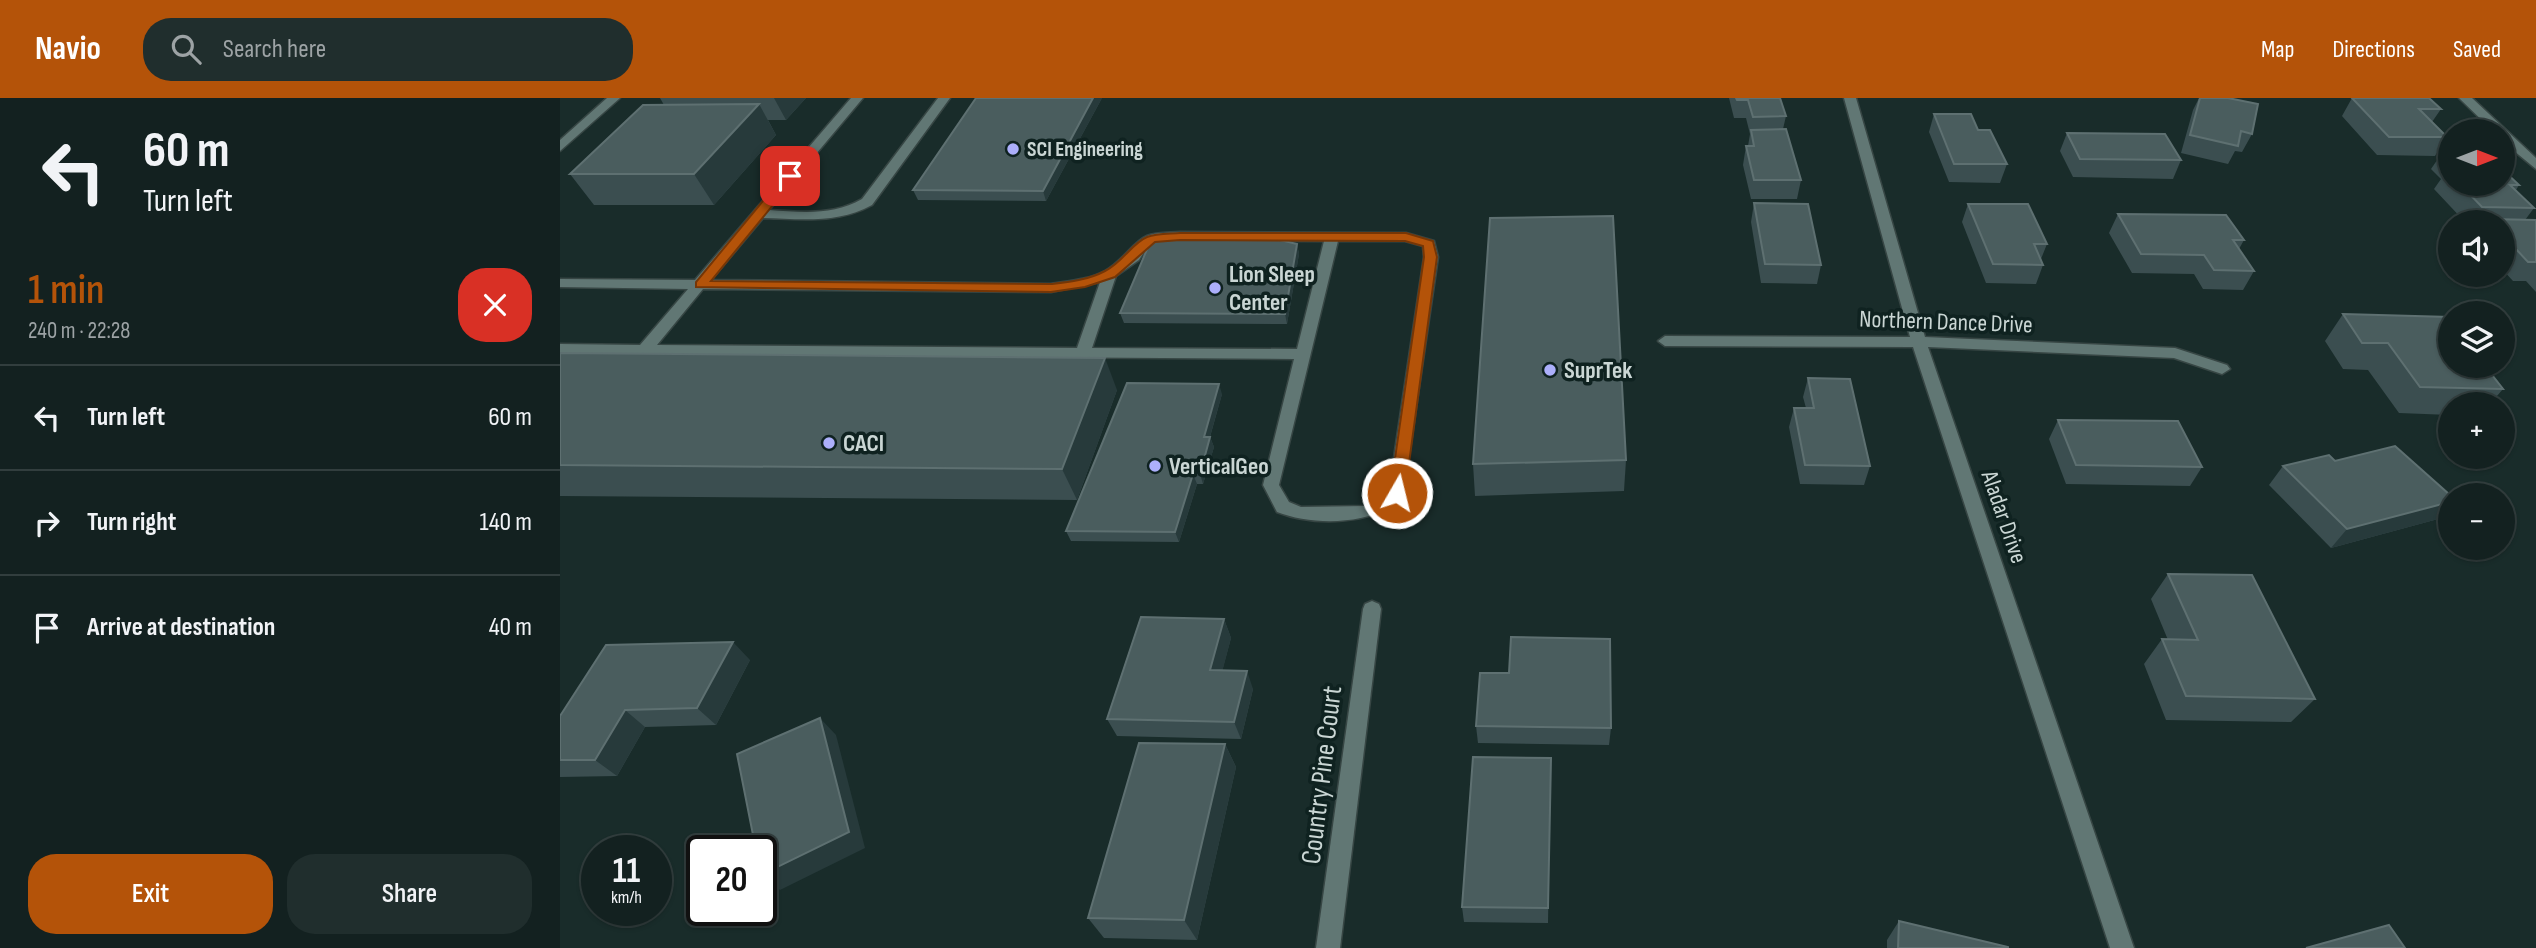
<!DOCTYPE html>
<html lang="en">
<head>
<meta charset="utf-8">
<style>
  :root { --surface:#132120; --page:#202e2d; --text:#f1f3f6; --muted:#9da3a5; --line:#323e3e; --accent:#b45309 }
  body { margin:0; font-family:"Sofia Sans Condensed",sans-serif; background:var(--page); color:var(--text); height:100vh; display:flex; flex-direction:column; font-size:26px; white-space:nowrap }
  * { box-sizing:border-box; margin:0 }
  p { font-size:23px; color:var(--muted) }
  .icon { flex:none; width:38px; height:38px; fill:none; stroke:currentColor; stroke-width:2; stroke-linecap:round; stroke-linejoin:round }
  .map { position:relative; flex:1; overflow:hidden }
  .details { display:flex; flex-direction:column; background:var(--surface); width:560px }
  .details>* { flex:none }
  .hud { background:#132120; color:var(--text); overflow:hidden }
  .needle { width:46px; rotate:90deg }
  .controls { position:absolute; left:1878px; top:21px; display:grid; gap:14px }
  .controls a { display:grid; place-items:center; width:77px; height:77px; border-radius:50%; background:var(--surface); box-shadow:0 2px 5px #0004,0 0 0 2px var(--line); font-size:35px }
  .speed { position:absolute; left:21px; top:737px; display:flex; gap:14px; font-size:35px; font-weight:700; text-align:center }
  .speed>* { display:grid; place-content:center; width:91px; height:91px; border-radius:50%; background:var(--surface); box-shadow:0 2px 5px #0004,0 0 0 2px var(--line); line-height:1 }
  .speed small { font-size:18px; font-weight:400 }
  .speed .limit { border:4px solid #111; border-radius:10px; background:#fff; color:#111 }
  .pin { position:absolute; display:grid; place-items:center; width:60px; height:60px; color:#fff; margin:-30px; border-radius:14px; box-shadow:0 4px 10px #0006 }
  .me { position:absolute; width:77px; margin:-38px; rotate:8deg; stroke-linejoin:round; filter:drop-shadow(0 0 5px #0008) }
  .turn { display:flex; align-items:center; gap:24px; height:147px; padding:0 28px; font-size:32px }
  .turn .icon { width:91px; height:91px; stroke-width:2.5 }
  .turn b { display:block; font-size:49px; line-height:60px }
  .round { display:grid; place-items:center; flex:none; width:74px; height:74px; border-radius:28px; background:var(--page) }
  .summary { display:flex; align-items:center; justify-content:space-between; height:119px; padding:0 28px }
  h1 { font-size:42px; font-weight:600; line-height:52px; color:var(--accent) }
  .cta { display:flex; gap:14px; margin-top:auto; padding:14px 28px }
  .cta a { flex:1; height:80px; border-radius:28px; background:var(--accent); color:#fff; font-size:28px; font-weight:600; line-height:80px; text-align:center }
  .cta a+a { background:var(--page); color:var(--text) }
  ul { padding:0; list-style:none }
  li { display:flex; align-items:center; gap:21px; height:105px; padding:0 28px; border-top:2px solid var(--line) }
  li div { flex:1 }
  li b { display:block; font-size:26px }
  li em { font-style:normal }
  header { display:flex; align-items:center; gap:42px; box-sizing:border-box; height:98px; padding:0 35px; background:var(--accent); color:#fff }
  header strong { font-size:33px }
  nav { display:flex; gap:38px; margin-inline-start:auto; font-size:24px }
  .search { width:490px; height:63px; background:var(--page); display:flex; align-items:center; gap:18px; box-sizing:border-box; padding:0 24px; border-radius:28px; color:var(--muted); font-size:26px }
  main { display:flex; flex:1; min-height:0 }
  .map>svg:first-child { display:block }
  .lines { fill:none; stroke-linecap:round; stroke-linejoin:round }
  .minor-casing { stroke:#374644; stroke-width:3 }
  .minor { fill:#617774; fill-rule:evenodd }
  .wall { fill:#3b4e50 }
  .shaded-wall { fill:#273a3b }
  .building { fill:#4a5d5e; stroke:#5e7071; stroke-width:2 }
  .route { fill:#b45309; stroke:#753606; stroke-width:2 }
  .poi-dot { fill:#acaffb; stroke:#0f2220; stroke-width:2.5 }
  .labels { text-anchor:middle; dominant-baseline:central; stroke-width:7; stroke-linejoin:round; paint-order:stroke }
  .far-poi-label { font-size:21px; font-weight:bold; fill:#cad6d4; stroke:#0f2220; text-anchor:start }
  .poi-label { font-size:24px; font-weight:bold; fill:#cad6d4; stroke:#0f2220; text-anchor:start }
  .street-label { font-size:24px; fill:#cad6d4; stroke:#0f2220 }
  .near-street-label { font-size:28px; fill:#cad6d4; stroke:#0f2220 }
</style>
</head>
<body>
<header>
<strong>Navio</strong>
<div class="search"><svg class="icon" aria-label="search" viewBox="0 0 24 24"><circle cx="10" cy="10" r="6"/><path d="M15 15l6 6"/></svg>Search here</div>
<nav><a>Map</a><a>Directions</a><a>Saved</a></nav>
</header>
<main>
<section class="details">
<div class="hud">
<div class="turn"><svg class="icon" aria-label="left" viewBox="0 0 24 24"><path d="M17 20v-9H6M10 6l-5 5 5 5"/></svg><div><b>60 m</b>Turn left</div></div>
</div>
<div class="summary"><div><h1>1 min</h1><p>240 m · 22:28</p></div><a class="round" style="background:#d93025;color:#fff"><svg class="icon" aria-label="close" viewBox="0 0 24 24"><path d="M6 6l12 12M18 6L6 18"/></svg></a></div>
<ul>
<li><svg class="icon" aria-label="left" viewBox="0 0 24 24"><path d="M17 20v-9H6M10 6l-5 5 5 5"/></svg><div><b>Turn left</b></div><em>60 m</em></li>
<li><svg class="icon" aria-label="right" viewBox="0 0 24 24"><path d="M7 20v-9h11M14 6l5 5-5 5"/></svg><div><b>Turn right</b></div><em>140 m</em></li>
<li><svg class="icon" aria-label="arrive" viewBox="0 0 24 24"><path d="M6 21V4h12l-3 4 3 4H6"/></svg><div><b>Arrive at destination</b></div><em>40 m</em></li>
</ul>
<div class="cta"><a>Exit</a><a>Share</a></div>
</section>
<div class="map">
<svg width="1976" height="850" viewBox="0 0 1976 850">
  <rect width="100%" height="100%" fill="#192c2a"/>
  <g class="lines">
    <defs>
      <g id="minor">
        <polygon points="47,0 60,0 0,53 0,42"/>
        <path d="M291 0H303L209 112C241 114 273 118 302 101L378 0H390L312 107C278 126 240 121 203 120L151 182 491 186C509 183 528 182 545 173 562 164 573 144 587 138 596 134 610 135 620 134L846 135 874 143 878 159 843 399C814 428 753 428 717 414L703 387 734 261 0 256V246L80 247 128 191 0 189V181L135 182ZM620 142 764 143 737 251 532 250 556 178 579 162 586 151 596 145ZM778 143H845L863 148 864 159 829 393 820 401 806 408 741 409 729 404 719 387ZM540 184 517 250 97 247 143 191 491 194Z"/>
        <polygon points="1284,0 1296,0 1365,239 1615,250 1667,267 1670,271 1662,276 1614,260 1368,249 1574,850 1550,850 1353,249 1105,248 1098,243 1105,238 1350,239"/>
        <polygon points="1899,0 1912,0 1976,60 1976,71 1942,43 1942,33 1933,33"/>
        <polygon points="812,503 819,506 821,511 780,850 756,850 803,511 805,506"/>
      </g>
    </defs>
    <!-- minor casing -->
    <use href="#minor" class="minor-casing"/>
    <!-- minor -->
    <use href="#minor" class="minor"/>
  </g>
  <!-- wall -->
  <g class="wall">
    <polygon points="100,0 246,0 226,22 208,22 216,37 154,107 34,107 10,76 104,7"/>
    <polygon points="542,0 486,103 358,102 353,92"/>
    <polygon points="1169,0 1220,0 1226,18 1223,31 1241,82 1237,101 1191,101 1183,67 1186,48 1188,48 1190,36 1186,20 1174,20"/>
    <polygon points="1639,0 1668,0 1692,36 1682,54 1675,53 1668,66 1621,55 1633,12"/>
    <polygon points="1790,0 1869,0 1881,11 1872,24 1887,39 1875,58 1817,57 1782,18 1792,0"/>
    <polygon points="1374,16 1418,32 1447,66 1440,85 1389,84 1369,34"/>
    <polygon points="1507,35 1621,62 1613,81 1513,79 1500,53"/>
    <polygon points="1884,52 1890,53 1890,86 1942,86 1959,87 1956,92 1974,110 1965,122 1976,122 1976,194 1966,183 1953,183 1942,171 1942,124 1905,124 1874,91 1881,81 1871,71"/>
    <polygon points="1194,105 1261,167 1257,186 1201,185 1191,124"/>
    <polygon points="1408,106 1487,146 1481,161 1483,167 1476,186 1426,185 1402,124"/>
    <polygon points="1558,116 1684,142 1679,151 1694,173 1683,192 1643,191 1634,176 1572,175 1549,135"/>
    <polygon points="737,146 739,156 727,226 564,225 560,215"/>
    <polygon points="1783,216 1890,268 1943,291 1930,306 1890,306 1890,317 1839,315 1808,272 1783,271 1765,243"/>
    <polygon points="0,255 557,292 517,402 0,398"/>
    <polygon points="1248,280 1310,368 1304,387 1240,386 1229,329 1234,310 1246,310 1243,299"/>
    <polygon points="662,296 650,339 654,349 643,386 637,386 619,444 511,443 506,433"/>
    <polygon points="1498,322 1642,369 1630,388 1506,386 1489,341"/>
    <polygon points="1066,362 1064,393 915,398 913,366"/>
    <polygon points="1775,363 1878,421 1771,450 1709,387 1723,368"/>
    <polygon points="1608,476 1755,601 1731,624 1606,622 1584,566 1602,541 1608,542 1591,501"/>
    <polygon points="664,521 671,540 662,573 693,591 681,641 557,638 547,621"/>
    <polygon points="190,562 156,627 85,629 57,678 0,679 0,618"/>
    <polygon points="916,628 1051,630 1049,647 918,645"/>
    <polygon points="665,646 676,669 637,842 544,840 528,820"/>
    <polygon points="991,660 988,825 904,824 902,809"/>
    <polygon points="1339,823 1448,850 1327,850 1327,842"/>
  </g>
  <!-- shaded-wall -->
  <g class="shaded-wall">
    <polygon points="214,0 246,0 226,22"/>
    <polygon points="533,0 542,0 486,103 483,93"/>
    <polygon points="199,6 216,37 154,107 134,76"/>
    <polygon points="737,146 739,156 727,226 725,216"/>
    <polygon points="545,260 557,292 517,402 502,371"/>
    <polygon points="659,286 662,296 647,349 644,339"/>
    <polygon points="650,339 654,349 643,386 640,376"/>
    <polygon points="633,376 637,386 619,444 615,434"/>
    <polygon points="1890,404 1890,409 1878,421 1771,450 1787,431"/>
    <polygon points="664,521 671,540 658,590 650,572"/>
    <polygon points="173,544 190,562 156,627 137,610"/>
    <polygon points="687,573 693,591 681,641 674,624"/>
    <polygon points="65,612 85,629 57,678 35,662"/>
    <polygon points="260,620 276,637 305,750 220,792 201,777"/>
    <polygon points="665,646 676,669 637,842 624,822"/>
  </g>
  <!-- building -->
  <g class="building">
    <polygon points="416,0 533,0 483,93 353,92"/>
    <polygon points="1176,0 1220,0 1226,18 1193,19 1188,2 1177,2"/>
    <polygon points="1640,0 1668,0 1698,6 1692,36 1681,33 1678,48 1630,37"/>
    <polygon points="1792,0 1869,0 1881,11 1859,11 1887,39 1829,39"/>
    <polygon points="199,6 134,76 10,76 83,7"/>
    <polygon points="1374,16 1411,16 1418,32 1430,32 1447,66 1394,66"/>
    <polygon points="1226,31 1241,82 1194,82 1186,48 1194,48 1191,32"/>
    <polygon points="1507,35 1605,36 1621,62 1520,61"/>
    <polygon points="1884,52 1890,53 1890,59"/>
    <polygon points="1942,71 1959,87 1950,87 1974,110 1922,109 1900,86 1942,86"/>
    <polygon points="1194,105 1248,106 1261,167 1205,166"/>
    <polygon points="1408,106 1468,106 1487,146 1474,146 1483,167 1433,166"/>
    <polygon points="1558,116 1666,117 1684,142 1673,142 1694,173 1654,172 1644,157 1581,156"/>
    <polygon points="1053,118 1066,362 913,366 930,120"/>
    <polygon points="1929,121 1976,122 1976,164 1968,164 1942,136 1942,124 1932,124"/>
    <polygon points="591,142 720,142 737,146 725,216 560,215"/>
    <polygon points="1783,216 1890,219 1890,268 1925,268 1943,291 1860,289 1828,245 1802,245"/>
    <polygon points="0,255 545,260 502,371 0,367"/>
    <polygon points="1248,280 1290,281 1310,368 1245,367 1234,310 1254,310"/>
    <polygon points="567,285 659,286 644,339 650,339 640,376 633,376 615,434 506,433"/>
    <polygon points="1498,322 1618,323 1642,369 1516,367"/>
    <polygon points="1835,348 1890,397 1890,404 1787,431 1723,368 1769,357 1775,363"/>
    <polygon points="1608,476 1692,477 1755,601 1626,598 1602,541 1638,542"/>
    <polygon points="581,519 664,521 650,572 687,573 674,624 547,621"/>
    <polygon points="951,539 1050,541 1051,630 916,628 920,575 949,575"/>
    <polygon points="173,544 137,610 65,612 35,662 0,662 0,618 46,547"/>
    <polygon points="260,620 289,734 201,777 201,752 196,752 177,656"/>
    <polygon points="579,645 665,646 624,822 528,820"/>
    <polygon points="913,659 991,660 988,810 902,809"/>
    <polygon points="1339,823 1448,849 1448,850 1338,850"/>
    <polygon points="1829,827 1845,850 1746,850"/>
  </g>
  <!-- route -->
  <path class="route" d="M230 74 236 78 235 80 151 183 491 186C509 184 528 182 545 173 562 165 572 145 587 139 597 135 610 136 620 135H846L873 143 877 159 845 395 837 401 830 395 864 159 863 148 845 143 620 142 595 144 555 179 525 189 491 194 136 189V184L226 75Z"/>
  <!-- markers -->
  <g class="poi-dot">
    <circle cx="453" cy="51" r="7"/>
    <circle cx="655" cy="190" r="7"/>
    <circle cx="990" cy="272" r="7"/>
    <circle cx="269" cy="345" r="7"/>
    <circle cx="595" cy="368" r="7"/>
  </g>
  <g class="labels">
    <!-- far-poi labels -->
    <g class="far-poi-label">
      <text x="467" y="51">SCI Engineering</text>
    </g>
    <!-- poi labels -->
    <g class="poi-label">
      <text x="669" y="176">Lion Sleep<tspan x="669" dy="28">Center</tspan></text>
      <text x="1004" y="272">SuprTek</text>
      <text x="283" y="345">CACI</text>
      <text x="609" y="368">VerticalGeo</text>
    </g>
    <!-- street labels -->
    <g class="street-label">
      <text transform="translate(1386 224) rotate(2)">Northern Dance Drive</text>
      <text transform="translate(1444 419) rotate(71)">Aladar Drive</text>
    </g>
    <!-- near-street labels -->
    <g class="near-street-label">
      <text transform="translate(762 677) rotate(-83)">Country Pine Court</text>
    </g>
  </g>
</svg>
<div class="controls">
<a><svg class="needle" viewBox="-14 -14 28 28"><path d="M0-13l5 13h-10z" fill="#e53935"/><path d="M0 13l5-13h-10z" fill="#9da3a5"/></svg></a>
<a><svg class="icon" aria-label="sound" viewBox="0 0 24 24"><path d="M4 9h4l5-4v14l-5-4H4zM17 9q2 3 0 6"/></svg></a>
<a><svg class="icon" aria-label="layers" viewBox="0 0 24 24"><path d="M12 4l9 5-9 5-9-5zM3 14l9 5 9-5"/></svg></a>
<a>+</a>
<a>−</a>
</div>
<div class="speed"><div>11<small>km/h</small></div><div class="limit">20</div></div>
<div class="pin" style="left:230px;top:78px;background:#d93025"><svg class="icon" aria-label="arrive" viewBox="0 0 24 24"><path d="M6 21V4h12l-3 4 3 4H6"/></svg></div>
<svg class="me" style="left:837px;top:395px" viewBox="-20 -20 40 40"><circle r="17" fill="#b45309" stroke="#fff" stroke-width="3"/><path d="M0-11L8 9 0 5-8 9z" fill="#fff"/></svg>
</div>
</main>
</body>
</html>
